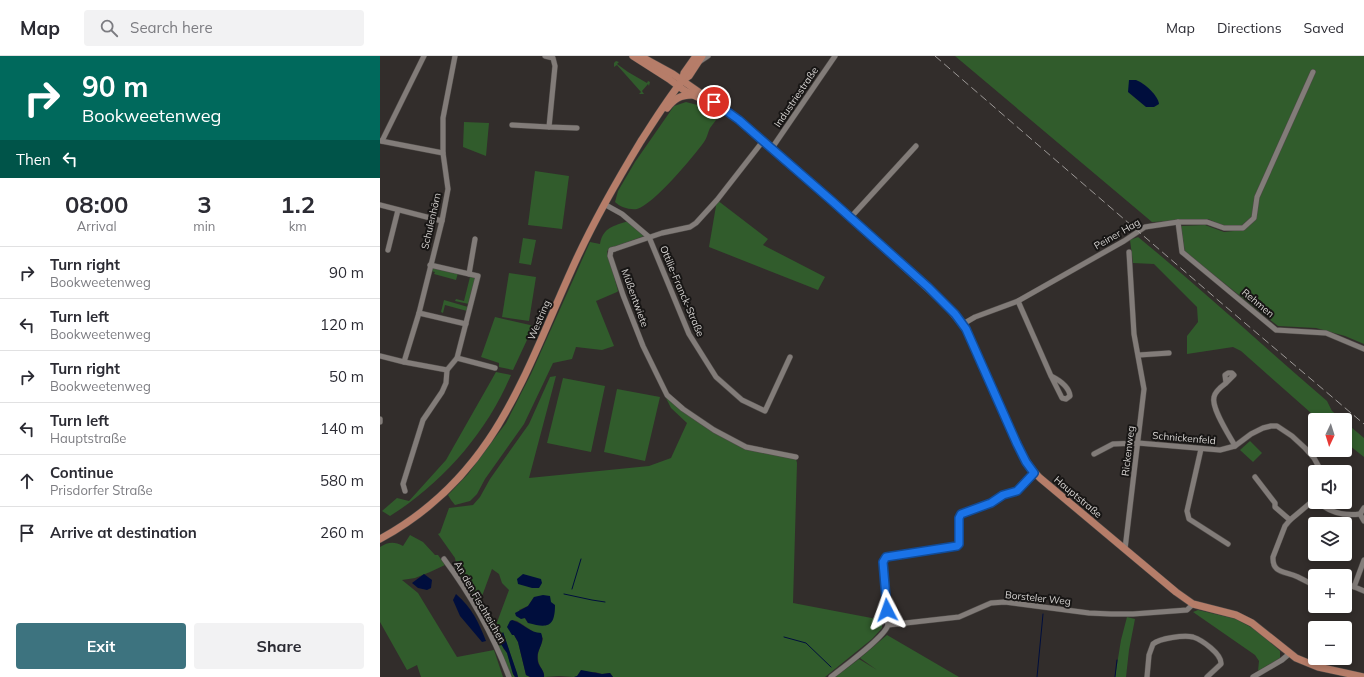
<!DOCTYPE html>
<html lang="en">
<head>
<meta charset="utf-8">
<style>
  :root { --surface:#fff; --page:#f2f2f3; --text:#2b2b33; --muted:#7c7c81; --line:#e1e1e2; --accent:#3d737f }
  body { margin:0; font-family:Mulish,sans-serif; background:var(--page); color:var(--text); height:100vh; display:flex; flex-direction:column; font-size:15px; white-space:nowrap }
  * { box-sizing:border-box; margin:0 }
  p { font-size:13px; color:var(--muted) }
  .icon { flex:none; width:22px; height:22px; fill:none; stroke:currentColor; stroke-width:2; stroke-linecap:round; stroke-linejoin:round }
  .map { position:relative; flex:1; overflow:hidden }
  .side { display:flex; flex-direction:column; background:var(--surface); width:380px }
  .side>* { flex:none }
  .guide { background:#00695c; color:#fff; overflow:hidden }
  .needle { width:26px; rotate:184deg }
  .buttons { position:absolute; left:928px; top:357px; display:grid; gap:8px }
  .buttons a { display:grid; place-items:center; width:44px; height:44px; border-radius:4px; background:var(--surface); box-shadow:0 2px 6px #0003; font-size:20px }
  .pin { position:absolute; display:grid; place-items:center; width:34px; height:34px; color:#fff; margin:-17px; border:2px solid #fff; border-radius:50%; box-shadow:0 1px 4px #0007 }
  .me { position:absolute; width:44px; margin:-22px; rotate:356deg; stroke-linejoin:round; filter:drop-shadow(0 0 3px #0008) }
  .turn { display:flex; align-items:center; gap:14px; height:84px; padding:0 16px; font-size:18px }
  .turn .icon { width:52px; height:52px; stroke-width:2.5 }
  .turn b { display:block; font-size:28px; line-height:34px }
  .then { display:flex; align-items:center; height:38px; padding:0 16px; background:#0003; gap:8px; font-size:15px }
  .eta { display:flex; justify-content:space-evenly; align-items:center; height:68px; text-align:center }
  .eta b { font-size:24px; font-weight:700; line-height:28px }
  .action { display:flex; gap:8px; margin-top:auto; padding:8px 16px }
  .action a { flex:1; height:46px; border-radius:4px; background:var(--accent); color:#fff; font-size:16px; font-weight:700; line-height:46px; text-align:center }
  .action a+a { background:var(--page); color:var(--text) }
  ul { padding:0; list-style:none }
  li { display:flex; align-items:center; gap:12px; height:52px; padding:0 16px; border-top:1px solid var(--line) }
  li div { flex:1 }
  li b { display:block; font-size:15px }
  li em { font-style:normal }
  header { display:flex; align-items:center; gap:24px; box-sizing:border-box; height:56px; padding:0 20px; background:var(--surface); border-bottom:1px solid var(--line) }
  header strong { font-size:19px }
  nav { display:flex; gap:22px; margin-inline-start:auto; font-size:14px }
  .search { width:280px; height:36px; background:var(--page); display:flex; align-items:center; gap:10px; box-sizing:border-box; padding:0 14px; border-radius:4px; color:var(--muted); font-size:15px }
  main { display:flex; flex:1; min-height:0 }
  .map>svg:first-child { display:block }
  .green { fill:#315c2c; fill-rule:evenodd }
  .water { fill:#000e3d }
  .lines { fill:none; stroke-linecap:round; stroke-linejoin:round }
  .stream { stroke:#000e3d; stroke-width:1 }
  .minor-casing { stroke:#4f4b48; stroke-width:6 }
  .major-casing { stroke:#4f4b48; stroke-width:8 }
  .minor { stroke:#827c79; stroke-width:5 }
  .major { stroke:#b67d69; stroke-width:7 }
  .rail { stroke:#9c9896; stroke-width:1; stroke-dasharray:8 4; stroke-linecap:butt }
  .route-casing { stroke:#114b97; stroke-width:10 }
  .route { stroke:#1a73e8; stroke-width:7 }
  .labels { text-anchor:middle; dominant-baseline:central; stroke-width:4; stroke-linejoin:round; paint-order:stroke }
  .street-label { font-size:10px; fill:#d6d3d1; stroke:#181615 }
</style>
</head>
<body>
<header>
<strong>Map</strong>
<div class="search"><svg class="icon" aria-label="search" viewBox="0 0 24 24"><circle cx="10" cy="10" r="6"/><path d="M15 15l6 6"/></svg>Search here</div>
<nav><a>Map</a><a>Directions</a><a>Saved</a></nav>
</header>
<main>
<section class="side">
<div class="guide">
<div class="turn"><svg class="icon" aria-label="right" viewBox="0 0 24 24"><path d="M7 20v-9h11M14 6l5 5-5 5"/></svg><div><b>90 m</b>Bookweetenweg</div></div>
<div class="then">Then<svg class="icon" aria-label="left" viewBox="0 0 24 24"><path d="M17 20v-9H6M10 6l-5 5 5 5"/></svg></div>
</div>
<div class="eta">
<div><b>08:00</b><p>Arrival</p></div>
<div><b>3</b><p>min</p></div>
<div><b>1.2</b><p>km</p></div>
</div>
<ul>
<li><svg class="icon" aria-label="right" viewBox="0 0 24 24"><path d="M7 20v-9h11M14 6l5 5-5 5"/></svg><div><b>Turn right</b><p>Bookweetenweg</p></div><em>90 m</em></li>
<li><svg class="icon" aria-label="left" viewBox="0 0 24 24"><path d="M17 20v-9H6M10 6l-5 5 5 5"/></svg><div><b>Turn left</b><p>Bookweetenweg</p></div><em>120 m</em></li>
<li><svg class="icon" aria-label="right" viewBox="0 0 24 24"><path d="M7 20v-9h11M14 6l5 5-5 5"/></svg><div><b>Turn right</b><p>Bookweetenweg</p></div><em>50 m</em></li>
<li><svg class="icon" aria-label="left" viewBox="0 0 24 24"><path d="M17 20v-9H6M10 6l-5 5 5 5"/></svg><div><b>Turn left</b><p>Hauptstraße</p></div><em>140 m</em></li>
<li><svg class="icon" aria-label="ahead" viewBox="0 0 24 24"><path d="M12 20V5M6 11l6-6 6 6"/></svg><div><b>Continue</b><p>Prisdorfer Straße</p></div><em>580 m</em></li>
<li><svg class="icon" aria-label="arrive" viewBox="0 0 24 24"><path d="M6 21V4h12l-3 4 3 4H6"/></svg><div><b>Arrive at destination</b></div><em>260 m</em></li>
</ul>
<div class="action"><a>Exit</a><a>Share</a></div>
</section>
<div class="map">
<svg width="984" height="621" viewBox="0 0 984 621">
  <rect width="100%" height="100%" fill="#322d2b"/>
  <!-- green -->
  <g class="green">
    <polygon points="575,0 984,0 984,288 965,280 936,272 898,270 805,196 801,170 825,169 844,176 863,174 877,161 871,161 861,170 844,170 828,163 772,166"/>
    <polygon points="236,5 239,6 237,8 248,16 267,27 268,25 270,26 269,30 268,28 262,35 264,38 259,38 261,36 237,9 234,11 234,7"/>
    <path d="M306 46 325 51 339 60C336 64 333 68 330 72 328 76 327 82 324 86 313 101 273 149 257 153 249 154 240 151 235 146L238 135 255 106 294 50Z"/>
    <polygon points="84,66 109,67 106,100 83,91"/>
    <polygon points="155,115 189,120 182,173 148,169"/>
    <polygon points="337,144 388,183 383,189 445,221 438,234 329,191"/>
    <path d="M248 165 264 180 234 191 227 195 238 235 237 236 216 245 234 290 222 294 196 291 192 303 173 307 144 368 105 423 97 438 90 445 75 449 71 444 68 439 88 418 126 367 151 318 210 186 220 188C223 171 234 170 248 165Z"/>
    <path d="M758 181C823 234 884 291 947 345L952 355 963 364H939L861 295 853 291 807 298V280L818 266 817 251 774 208 753 207 750 184Z"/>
    <polygon points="143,182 156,184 151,209 139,207"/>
    <polygon points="52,211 78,217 76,224 54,218 55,216 51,215"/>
    <polygon points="129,217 156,221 149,265 122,261"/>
    <polygon points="95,220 95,222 89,248 75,245 76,243 84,245 90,221"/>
    <polygon points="64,244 88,251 87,255 65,249 63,257 61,256"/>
    <polygon points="115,261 150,269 153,271 133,314 119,311 119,307 101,301"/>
    <path d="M116 316 131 319C107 376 63 427 10 460L2 455 17 442 29 445 66 404Z"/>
    <path d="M176 320 149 422 269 410 291 402 307 367 291 352 285 340 365 392 416 403 417 407 413 547 502 564V572L492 583 445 621H233L230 617 222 618 215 616 194 621 179 620 164 621C165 615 158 610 158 603 157 594 162 590 163 582L137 565 132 564 134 579 138 586 146 619 150 621H138L123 576V592L127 597 133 618 135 621H131L113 577 129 534 122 527 119 518 112 513 98 551 75 511 76 507 75 502 58 478 60 477 69 452 93 449 100 441 110 423 149 368 170 321ZM154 541 148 567 139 554 148 550Z"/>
    <polygon points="183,322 225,330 211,396 167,387"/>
    <polygon points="237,333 280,341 265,405 224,396"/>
    <polygon points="965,366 984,382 984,401 965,386"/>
    <polygon points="870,385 882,397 873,406 860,394"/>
    <path d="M30 479 43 486 55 499H58L65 509C55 514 45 518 35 522 31 523 26 523 22 524L38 537 77 601 114 594 123 621H41L37 609 27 614 0 566V491C8 486 14 485 23 490Z"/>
    <polygon points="818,554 856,563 876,574 900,595 900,602 878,615 879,605 875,599 813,556"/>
    <polygon points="747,561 755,563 749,594 746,621 735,621 741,584"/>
    <polygon points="507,579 579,621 455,621 479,603 497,614 480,602"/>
  </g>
  <!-- water -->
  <g class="water">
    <path d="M749 24C750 24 755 24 756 24 764 27 778 39 779 48L774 51H766L748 36Z"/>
    <polygon points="44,518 52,524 51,532 47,534 38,532 32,527"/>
    <polygon points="143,518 161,523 162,527 159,532 152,532 138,528 137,523"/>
    <path d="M76 538C92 552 98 565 106 585L102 586 80 560 73 544Z"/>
    <path d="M163 539 170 540 171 546 175 549C175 572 167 572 148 567L145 562 141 563 136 560 135 557 148 550 154 541Z"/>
    <path d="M132 564C143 567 150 577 161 577 166 588 155 593 158 606 159 611 165 615 164 621H150L146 619 138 586 134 579H132L127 571 130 565Z"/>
    <polygon points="123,576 137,617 138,621 135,621 133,618 127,597 118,584"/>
    <polygon points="201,614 222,618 230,617 233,621 194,621 197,620"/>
  </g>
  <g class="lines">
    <!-- stream -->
    <g class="stream">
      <polyline points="192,533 201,503"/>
      <polyline points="184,538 212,544 225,546"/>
      <polyline points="404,581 426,587 451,611"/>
      <polyline points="657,621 663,558"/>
      <polyline points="735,621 737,604"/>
    </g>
    <defs>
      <g id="minor">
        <polyline points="165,0 173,2 175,10 169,71 197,72"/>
        <polyline points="319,6 328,0"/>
        <polyline points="132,69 169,71"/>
        <polyline points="1,85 63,97"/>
        <polyline points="2,85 44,0"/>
        <polyline points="383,85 337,144 316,167 310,171 282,177 235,193 231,194 230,200 243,239 263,290 287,339 303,353 334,374 366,391 416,401"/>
        <polyline points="392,92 455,0"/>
        <polyline points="224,148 242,158 269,181 309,278 336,321 362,344 385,355 410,301"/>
        <polyline points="0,149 62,165"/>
        <polyline points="471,161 536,90"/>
        <polyline points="798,166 802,196 896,274 946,277 984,293"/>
        <polyline points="8,194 18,154"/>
        <polyline points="89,218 95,183"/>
        <path d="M638 245 671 320 682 342 686 343 690 340C689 330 679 324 671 320"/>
        <polyline points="39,257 86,268"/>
        <polyline points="583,268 595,261 638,245 744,185 765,171 798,166 827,166 844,172 863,172 874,162 877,141 933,16"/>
        <polyline points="759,299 789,297"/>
        <polyline points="0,300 24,306 39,257 62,165 68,133 63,97 63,62 75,0"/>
        <polyline points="77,302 115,312"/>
        <polyline points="24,306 67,314 77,302 98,220 50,209"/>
        <path d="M846 327 854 319 852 317H848L845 319 846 327C842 330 835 335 834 341 831 352 849 379 855 390"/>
        <polyline points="0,363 0,366"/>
        <polyline points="821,393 807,455 809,463 848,488"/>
        <polyline points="714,398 733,388 758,387 840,394 855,390 871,378 883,372 891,370 897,370 912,380 925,392 934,402 940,413 940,416"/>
        <polyline points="875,421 895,447 895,451 910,464"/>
        <polyline points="25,435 23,428 43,364 62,336 66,327 67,314"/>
        <path d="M935 443 910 464 905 470 893 501C892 518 906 515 918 521 924 524 929 527 935 529"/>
        <path d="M938 446C950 457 964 460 980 458L984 452"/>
        <polyline points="980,458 984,465"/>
        <polyline points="745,493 764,333 754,278 749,196"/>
        <path d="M64 503C91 539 113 579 129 621"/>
        <polyline points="965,527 984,535"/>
        <polyline points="974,531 984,504"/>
        <polyline points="508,569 503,506 506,501 577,490 579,487 579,462 581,458 611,447 623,439 637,435 654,417"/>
        <path d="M451 621C462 612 505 581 508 569L579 561 611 547 625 546 709 557 731 558H753L807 554 813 548"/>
        <path d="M767 621 769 599 773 588C780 582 804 579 813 581 822 584 842 598 841 608L827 621"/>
        <polyline points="873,621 902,604 909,598"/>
      </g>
      <g id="major">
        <polyline points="253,0 289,23 305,35 328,46"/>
        <path d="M260 0 293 18 359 64 452 145 566 249 586 273 638 390C644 402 650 413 660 422L796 536 813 548 856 559 872 567 916 602 938 611 984 621"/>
        <polyline points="302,25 309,20 322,0"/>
        <path d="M287 52C294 43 300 39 312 39"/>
        <path d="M0 483C118 419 145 314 197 202 216 161 238 123 261 85 274 65 287 44 302 25L304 17 316 0"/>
      </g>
    </defs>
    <!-- minor casing -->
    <use href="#minor" class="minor-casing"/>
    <!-- major casing -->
    <use href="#major" class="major-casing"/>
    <!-- minor -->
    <use href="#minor" class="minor"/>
    <!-- major -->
    <use href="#major" class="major"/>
    <!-- rail -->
    <polyline class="rail" points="555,0 839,245 984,368"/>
  </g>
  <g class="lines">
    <defs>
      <polyline id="route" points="334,46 359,64 452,145 548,231 575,258 586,273 637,388 646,406 654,417 637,435 623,439 611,447 581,458 579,462 579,488 577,490 506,501 503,506 507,554"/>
    </defs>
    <!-- route casing -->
    <use href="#route" class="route-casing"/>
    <!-- route -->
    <use href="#route" class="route"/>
  </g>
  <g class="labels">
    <!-- street labels -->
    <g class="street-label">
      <text transform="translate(416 41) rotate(-56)">Industriestraße</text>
      <text transform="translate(51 165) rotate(-77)">Schulenhörn</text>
      <text transform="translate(737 178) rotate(-30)">Peiner Hag</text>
      <text transform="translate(302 235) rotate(67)">Ottilie-Franck-Straße</text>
      <text transform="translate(255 242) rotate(70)">Müßentwiete</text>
      <text transform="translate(878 247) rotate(40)">Rehmen</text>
      <text transform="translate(159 264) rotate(-67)">Westring</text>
      <text transform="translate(804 382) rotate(5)">Schnickenfeld</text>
      <text transform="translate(748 395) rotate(-83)">Rickenweg</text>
      <text transform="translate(698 441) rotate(40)">Hauptstraße</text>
      <text transform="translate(658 542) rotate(6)">Borsteler Weg</text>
      <text transform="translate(100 546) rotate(60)">An den Fischteichen</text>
    </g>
  </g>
</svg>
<div class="buttons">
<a><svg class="needle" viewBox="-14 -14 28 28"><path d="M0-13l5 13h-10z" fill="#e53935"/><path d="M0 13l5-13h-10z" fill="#7c7c81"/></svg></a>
<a><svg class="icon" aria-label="sound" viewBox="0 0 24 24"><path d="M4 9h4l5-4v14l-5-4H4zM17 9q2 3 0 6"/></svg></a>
<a><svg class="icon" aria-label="layers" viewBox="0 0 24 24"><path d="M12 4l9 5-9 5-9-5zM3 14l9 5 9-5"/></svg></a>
<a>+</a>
<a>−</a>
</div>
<div class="pin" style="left:334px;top:46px;background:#d93025"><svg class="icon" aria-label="arrive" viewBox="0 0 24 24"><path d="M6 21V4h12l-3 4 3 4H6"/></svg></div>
<svg class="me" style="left:507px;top:554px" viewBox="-20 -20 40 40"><path d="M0-17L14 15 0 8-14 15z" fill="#1a73e8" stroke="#fff" stroke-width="4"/></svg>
</div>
</main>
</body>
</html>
